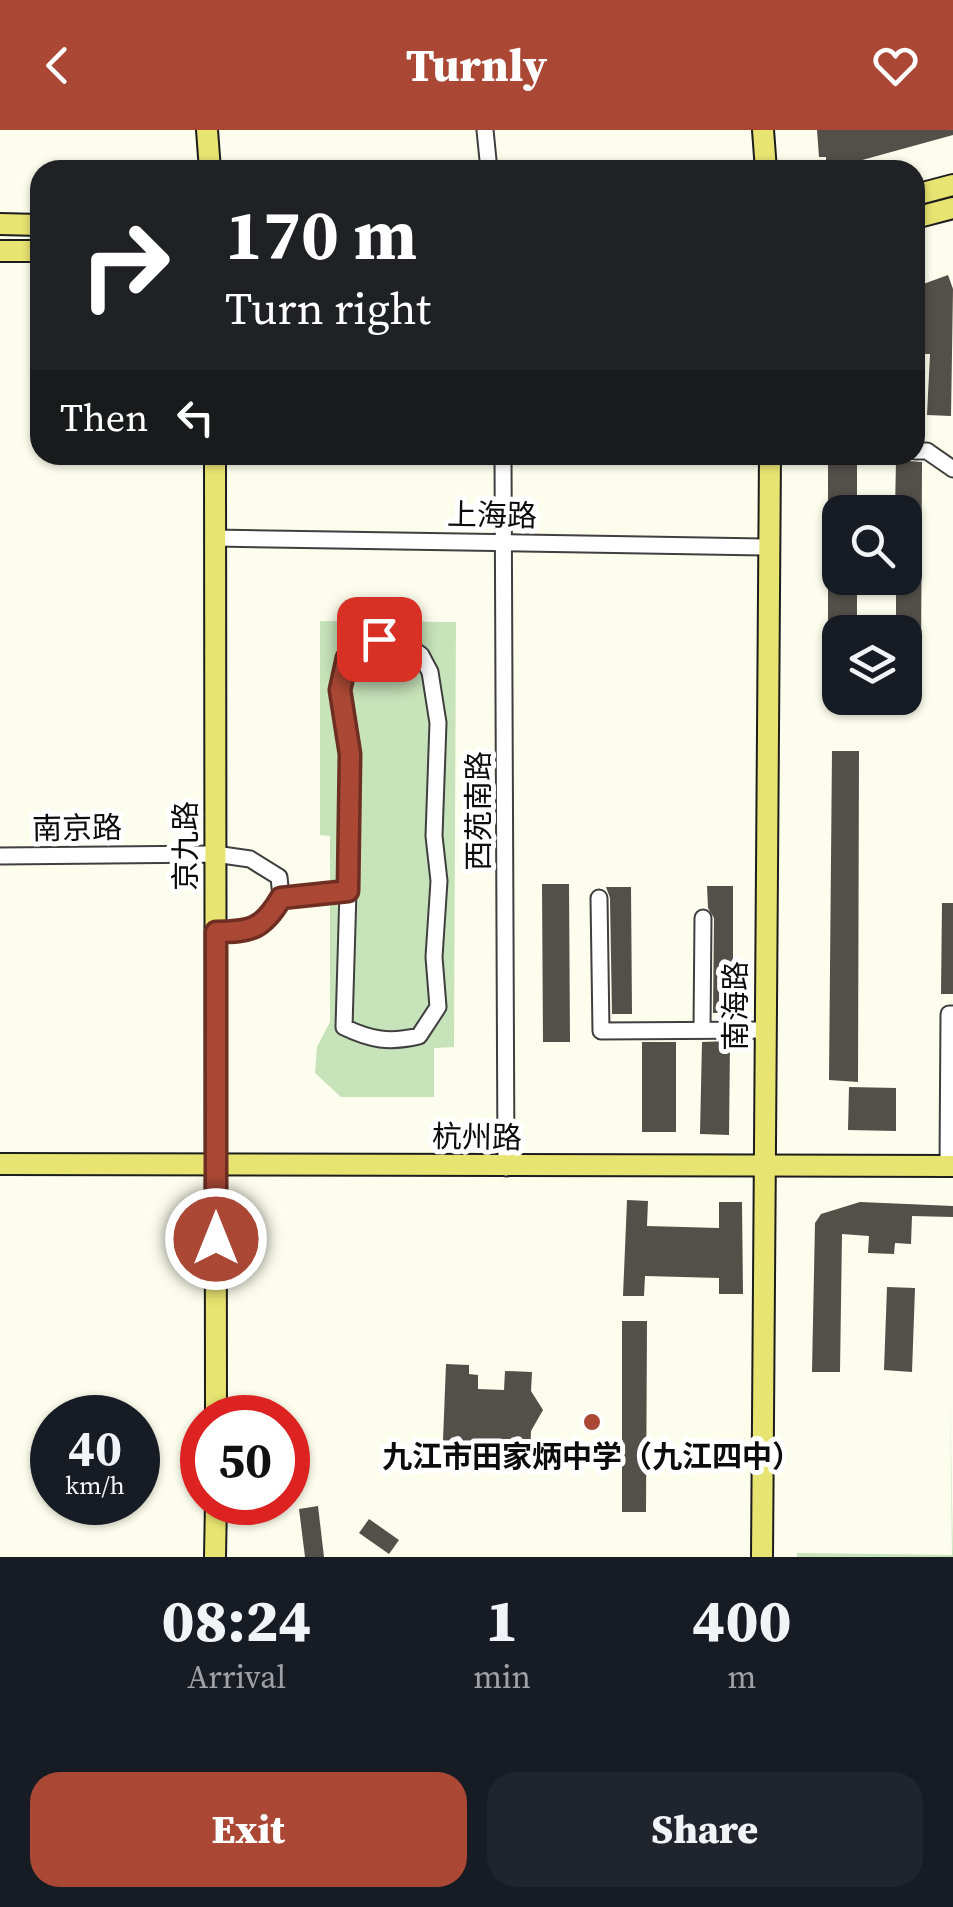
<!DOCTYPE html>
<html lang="en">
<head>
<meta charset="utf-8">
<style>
  :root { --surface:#171b24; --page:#20242c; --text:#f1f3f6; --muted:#9ea1a6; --accent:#aa4835 }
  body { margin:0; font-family:"Source Serif 4","Noto Sans SC",serif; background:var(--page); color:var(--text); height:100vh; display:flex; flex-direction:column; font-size:38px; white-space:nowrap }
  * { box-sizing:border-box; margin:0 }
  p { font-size:32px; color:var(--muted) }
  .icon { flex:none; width:55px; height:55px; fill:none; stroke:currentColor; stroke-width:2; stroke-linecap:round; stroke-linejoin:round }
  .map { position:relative; height:1427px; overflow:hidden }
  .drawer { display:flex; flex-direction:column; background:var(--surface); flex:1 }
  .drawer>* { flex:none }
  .top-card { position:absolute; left:30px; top:30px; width:895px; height:305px; border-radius:30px; box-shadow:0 2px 8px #0004; background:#202124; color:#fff; overflow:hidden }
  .buttons { position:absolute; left:822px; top:365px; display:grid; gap:20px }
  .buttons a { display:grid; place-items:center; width:100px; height:100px; border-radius:20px; background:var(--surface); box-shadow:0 2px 8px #0004; font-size:50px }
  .speed { position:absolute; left:30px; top:1265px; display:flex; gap:20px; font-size:50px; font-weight:700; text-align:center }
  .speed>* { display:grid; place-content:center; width:130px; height:130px; border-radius:50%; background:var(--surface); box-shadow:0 2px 8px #0004; line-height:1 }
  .speed small { font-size:25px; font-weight:400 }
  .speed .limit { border:15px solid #d22; background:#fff; color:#111 }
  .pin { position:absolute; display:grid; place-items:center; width:85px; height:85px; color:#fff; margin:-42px; border-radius:20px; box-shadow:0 5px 15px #0006 }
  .me { position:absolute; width:110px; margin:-55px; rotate:0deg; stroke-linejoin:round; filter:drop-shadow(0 0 8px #0008) }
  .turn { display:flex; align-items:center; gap:35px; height:210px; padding:0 30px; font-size:45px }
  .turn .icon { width:130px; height:130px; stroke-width:2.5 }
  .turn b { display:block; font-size:70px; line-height:85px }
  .then { display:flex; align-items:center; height:95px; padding:0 30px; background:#0003; gap:20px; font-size:38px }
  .eta { display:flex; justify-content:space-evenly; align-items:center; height:170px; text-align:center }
  .eta b { font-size:60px; font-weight:800; line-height:70px }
  .button { display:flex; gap:20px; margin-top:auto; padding:20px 30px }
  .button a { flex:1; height:115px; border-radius:30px; background:var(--accent); color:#fff; font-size:40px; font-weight:800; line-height:115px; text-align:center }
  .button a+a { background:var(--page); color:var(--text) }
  header { display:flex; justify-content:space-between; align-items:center; height:130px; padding:0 30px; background:var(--accent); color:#fff; font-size:45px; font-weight:800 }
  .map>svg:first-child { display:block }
  .green { fill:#c7e3ba }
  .building { fill:#534f49 }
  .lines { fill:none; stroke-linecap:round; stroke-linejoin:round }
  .minor-casing { stroke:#3f3f3f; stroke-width:19 }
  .major-casing { stroke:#1d1d1d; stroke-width:24 }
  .minor { stroke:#fff; stroke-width:15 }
  .major { stroke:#e8e471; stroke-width:20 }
  .route-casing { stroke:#6e2f22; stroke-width:25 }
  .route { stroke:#aa4835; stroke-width:18 }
  .poi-dot { fill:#aa4835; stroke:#fff; stroke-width:4 }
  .labels { text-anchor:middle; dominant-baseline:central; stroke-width:10; stroke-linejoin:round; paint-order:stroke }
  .street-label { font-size:30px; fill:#0c0c0c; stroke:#fff }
  .poi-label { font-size:30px; font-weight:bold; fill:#0c0c0c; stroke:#fff }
</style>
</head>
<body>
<header><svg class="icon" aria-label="back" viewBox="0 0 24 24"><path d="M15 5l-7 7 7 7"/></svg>Turnly<svg class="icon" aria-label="heart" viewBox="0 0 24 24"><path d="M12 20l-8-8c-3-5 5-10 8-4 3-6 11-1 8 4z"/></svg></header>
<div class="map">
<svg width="953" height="1427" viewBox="0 0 953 1427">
  <rect width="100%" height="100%" fill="#fcfdec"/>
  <!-- green -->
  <g class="green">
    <polygon points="320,491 456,492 454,917 434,918 434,967 341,967 315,943 317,917 330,892 330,706 320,705"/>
    <polygon points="950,1254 953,1427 797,1427 797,1423 952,1425"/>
  </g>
  <!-- building -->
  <g class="building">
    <polygon points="817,0 953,0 953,5 826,40 826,27 819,27"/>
    <polygon points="948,145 953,159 951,286 927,285 930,224 919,224 921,179 915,181 915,157"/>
    <polygon points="828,325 857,325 857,382 840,382 840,448 857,448 857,502 840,502 840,576 828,576"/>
    <polygon points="896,330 922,332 921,541 905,540 905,502 896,502 896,448 905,448 905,382 895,382"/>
    <polygon points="832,621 859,621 858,952 829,950"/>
    <polygon points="542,754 569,754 570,912 543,912"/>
    <polygon points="707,756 733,756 733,883 713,883 714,788 708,778"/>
    <polygon points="606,757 631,757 632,884 612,884 610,768"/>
    <polygon points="942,773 953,773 953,864 941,864"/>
    <polygon points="730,911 729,1005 700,1004 702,912"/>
    <rect x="642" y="912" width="34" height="90"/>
    <polygon points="849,957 896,958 896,1001 848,1000"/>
    <polygon points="627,1070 648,1071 647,1096 719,1098 719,1072 742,1072 743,1164 719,1164 719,1148 645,1146 644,1166 623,1166"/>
    <polygon points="860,1072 953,1076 953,1087 912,1086 911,1114 895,1113 894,1124 868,1123 869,1106 842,1104 840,1242 812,1242 815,1093 821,1084"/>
    <polygon points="887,1157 915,1158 912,1242 884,1240"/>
    <polygon points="622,1191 647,1191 646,1382 622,1382"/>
    <polygon points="446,1234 469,1235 469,1244 478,1245 478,1259 504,1260 505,1241 532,1242 531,1261 543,1280 531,1301 530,1326 505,1325 506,1310 483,1309 482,1322 470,1321 469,1337 442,1336"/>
    <polygon points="318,1376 324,1427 305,1427 299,1379"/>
    <polygon points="369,1389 399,1410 389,1424 359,1403"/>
  </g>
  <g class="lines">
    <defs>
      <g id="minor">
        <polyline points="485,0 489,40"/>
        <polyline points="915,321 927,321 953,339"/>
        <polyline points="503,325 506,1038"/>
        <polyline points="215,408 768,417"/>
        <polyline points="0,726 215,724 250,729 279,747 281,767"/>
        <polyline points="599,768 601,901 765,900"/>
        <path d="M216 802C251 802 263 799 281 767L348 761 344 897C371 910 389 913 419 906L438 877 434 827 439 751 434 706 438 593 430 542 421 525 405 513 362 511 347 528 340 560 350 624 348 761"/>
        <polyline points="702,900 703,788"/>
        <polyline points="948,1036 949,884 953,884"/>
      </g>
      <g id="major">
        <polyline points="207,0 210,40"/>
        <polyline points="763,0 766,40"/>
        <polyline points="915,65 953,55"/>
        <polyline points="915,88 953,78"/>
        <polyline points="0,94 40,95"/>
        <polyline points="0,121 40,121"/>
        <polyline points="215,325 216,1288"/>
        <polyline points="0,1034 953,1036"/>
        <polyline points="215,1427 216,1372"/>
        <polyline points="762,1427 770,325"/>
      </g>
    </defs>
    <!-- minor casing -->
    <use href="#minor" class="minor-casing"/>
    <!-- major casing -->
    <use href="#major" class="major-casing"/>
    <!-- minor -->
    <use href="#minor" class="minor"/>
    <!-- major -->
    <use href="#major" class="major"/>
  </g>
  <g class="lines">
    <defs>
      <path id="route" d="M216 1109V802C251 802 263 799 281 768L348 761 350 624 340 560 347 528 362 511 379 509"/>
    </defs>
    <!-- route casing -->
    <use href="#route" class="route-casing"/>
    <!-- route -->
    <use href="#route" class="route"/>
  </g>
  <!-- markers -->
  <circle class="poi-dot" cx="592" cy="1292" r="10"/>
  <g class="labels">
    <!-- street labels -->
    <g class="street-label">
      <text transform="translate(492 385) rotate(1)">上海路</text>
      <text transform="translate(478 681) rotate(-90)">西苑南路</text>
      <text transform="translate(77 698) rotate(-1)">南京路</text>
      <text transform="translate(185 716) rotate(-90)">京九路</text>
      <text transform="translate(735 876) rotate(-90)">南海路</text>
      <text transform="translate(477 1007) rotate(1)">杭州路</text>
    </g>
    <!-- poi labels -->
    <g class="poi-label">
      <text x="592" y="1326">九江市田家炳中学（九江四中）</text>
    </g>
  </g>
</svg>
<div class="buttons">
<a><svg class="icon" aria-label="search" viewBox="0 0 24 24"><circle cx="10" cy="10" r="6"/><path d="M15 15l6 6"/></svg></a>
<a><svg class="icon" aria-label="layers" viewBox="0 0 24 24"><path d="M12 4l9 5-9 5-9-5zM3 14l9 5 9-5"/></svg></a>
</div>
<div class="speed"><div>40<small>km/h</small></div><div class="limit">50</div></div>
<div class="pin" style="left:379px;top:509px;background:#d93025"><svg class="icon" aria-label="arrive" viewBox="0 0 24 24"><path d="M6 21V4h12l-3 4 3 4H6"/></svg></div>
<svg class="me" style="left:216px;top:1109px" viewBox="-20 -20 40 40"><circle r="17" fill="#aa4835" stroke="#fff" stroke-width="3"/><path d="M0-11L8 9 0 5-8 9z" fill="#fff"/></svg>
<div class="top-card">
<div class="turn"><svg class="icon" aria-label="right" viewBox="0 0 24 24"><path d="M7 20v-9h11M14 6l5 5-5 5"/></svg><div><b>170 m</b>Turn right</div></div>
<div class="then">Then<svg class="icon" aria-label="left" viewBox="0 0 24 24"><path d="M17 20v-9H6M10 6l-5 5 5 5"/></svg></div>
</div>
</div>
<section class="drawer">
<div class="eta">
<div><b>08:24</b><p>Arrival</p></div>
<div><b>1</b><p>min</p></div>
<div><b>400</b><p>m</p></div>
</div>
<div class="button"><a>Exit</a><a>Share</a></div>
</section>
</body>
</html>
